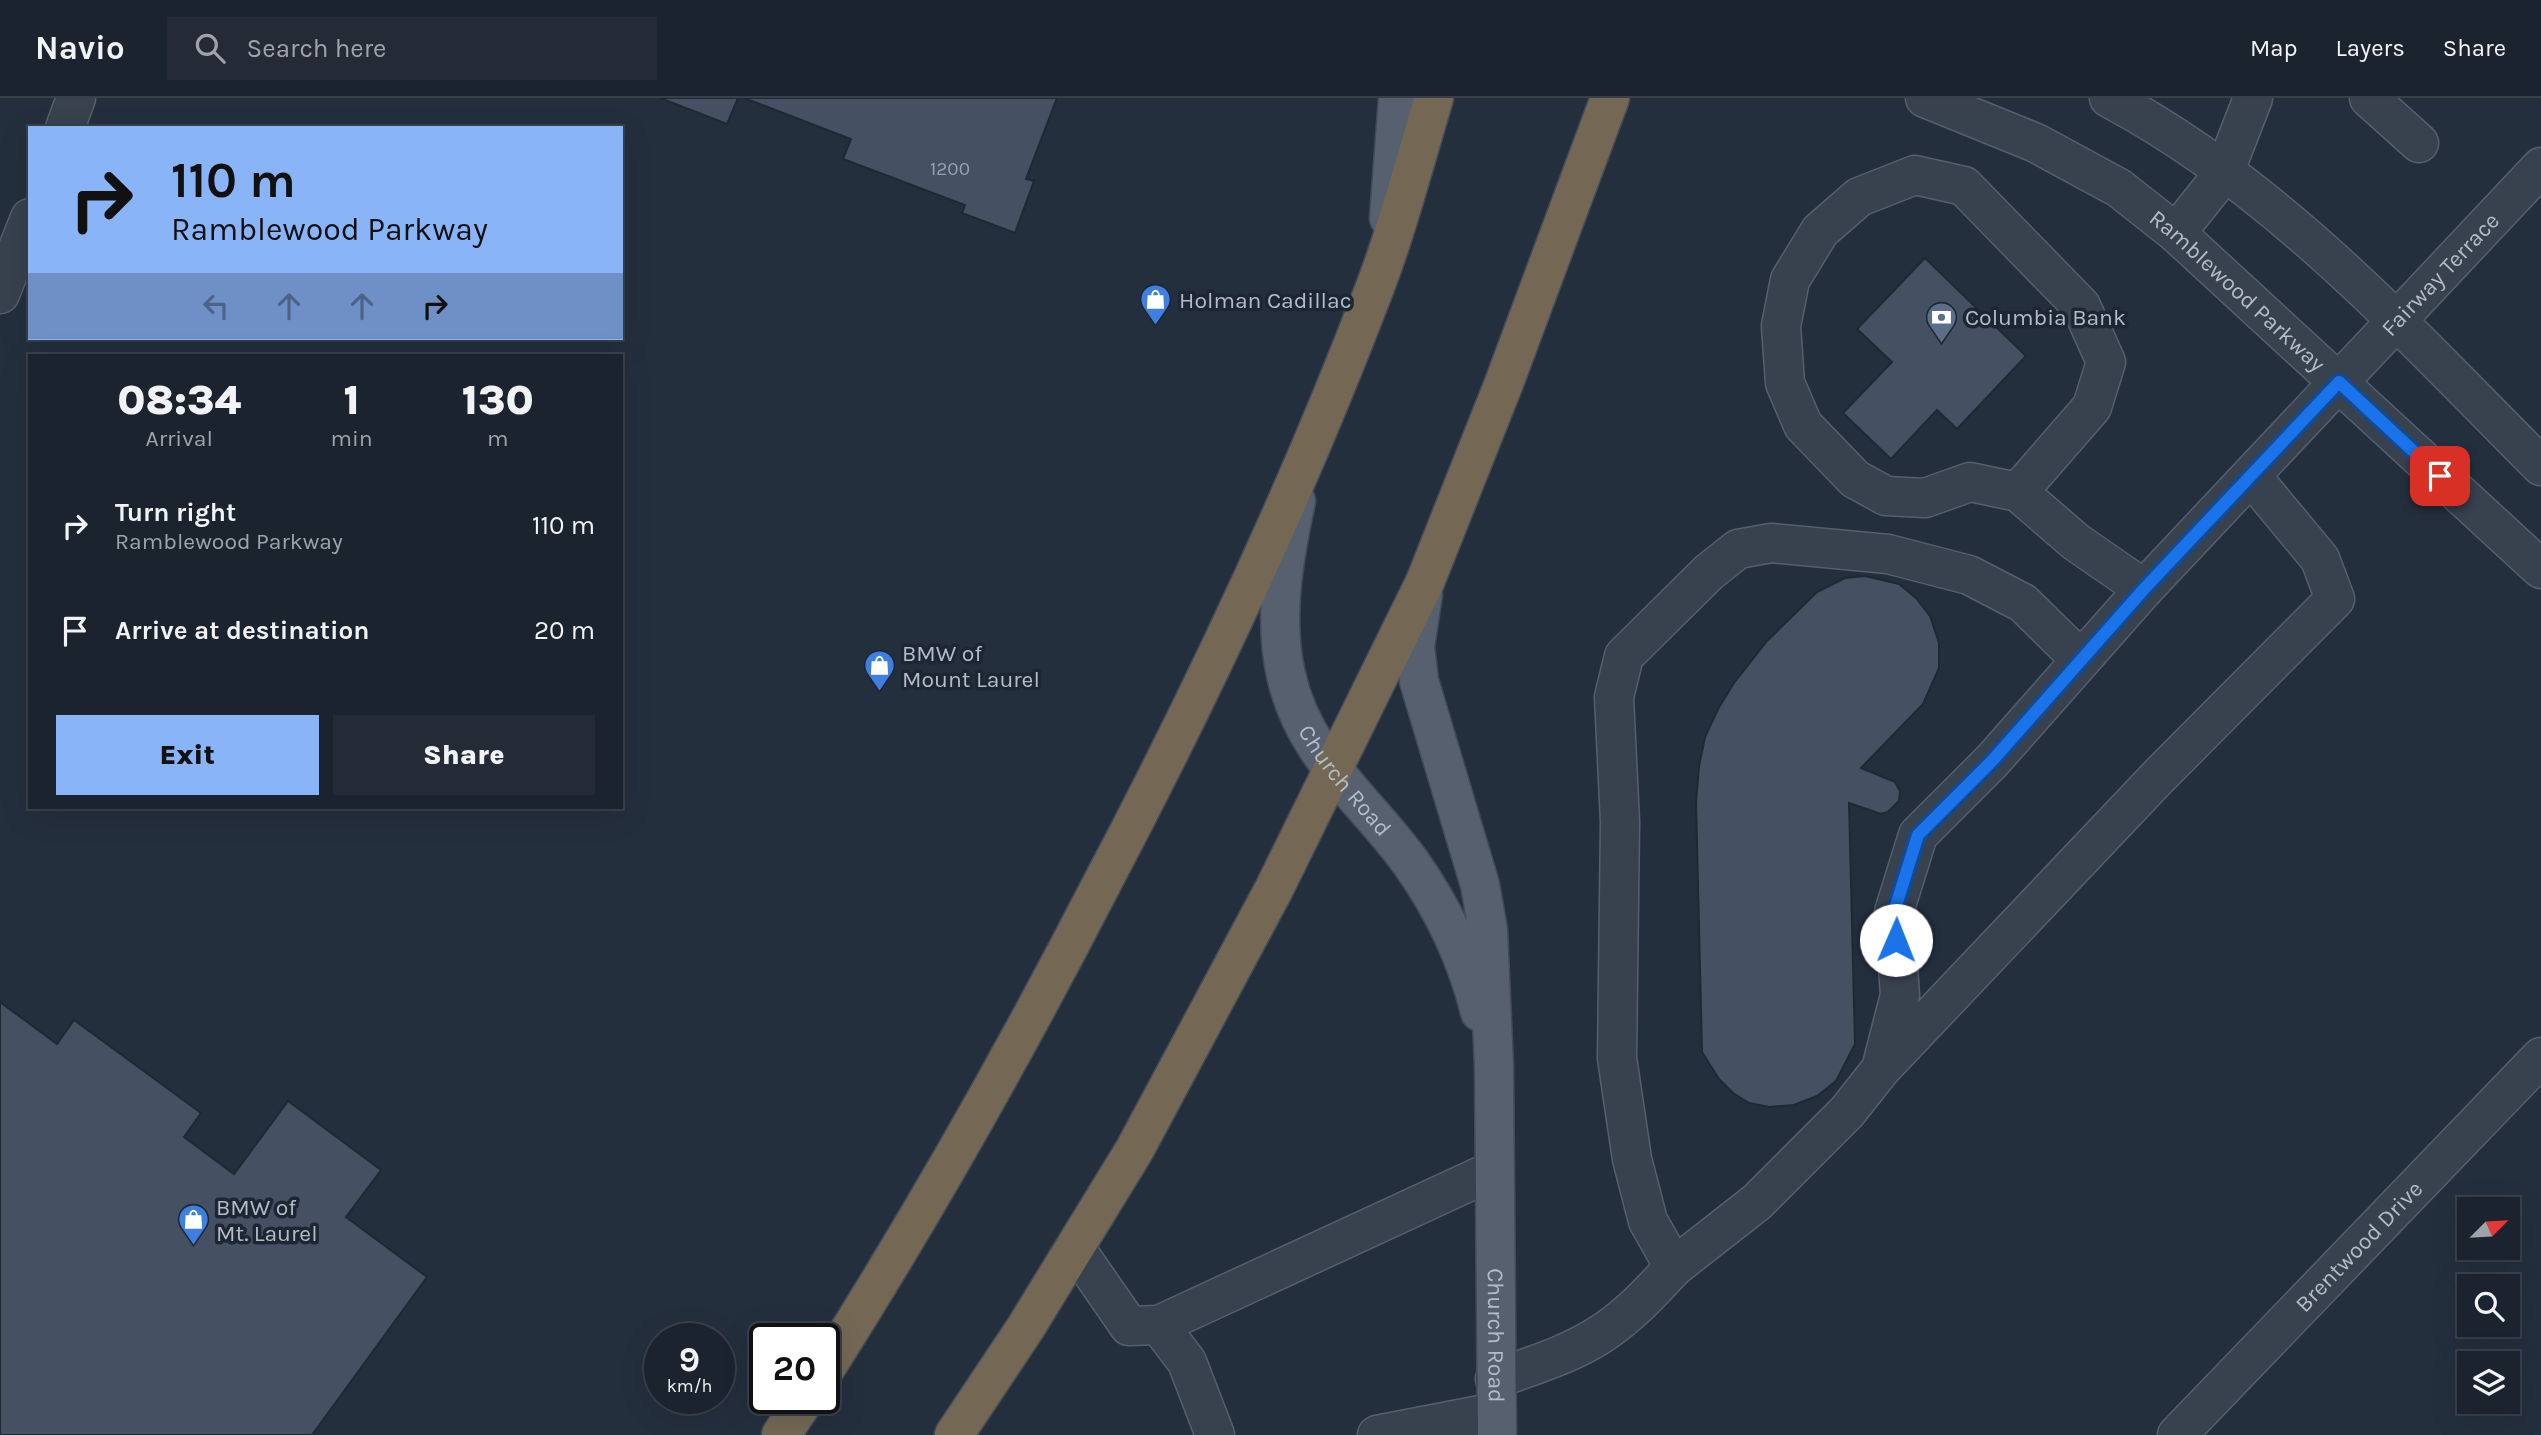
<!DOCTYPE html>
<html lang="en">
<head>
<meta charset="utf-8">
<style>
  :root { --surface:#1b232e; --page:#242b36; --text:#f1f3f6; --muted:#a0a4aa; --line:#39404a; --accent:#8ab4f8 }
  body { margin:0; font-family:Karla,sans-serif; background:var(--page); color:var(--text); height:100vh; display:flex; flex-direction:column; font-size:26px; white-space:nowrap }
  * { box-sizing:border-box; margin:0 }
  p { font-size:23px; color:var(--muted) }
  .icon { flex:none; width:38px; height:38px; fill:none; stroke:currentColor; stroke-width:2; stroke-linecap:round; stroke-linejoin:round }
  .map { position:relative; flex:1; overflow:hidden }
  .details { position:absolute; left:28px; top:256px; width:595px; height:455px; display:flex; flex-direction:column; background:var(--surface); border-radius:0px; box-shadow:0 7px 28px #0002,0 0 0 2px var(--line) }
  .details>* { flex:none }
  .banner { position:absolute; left:28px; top:28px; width:595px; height:214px; border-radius:0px; box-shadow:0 7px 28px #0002,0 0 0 2px var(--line); background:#8ab4f8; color:#111; overflow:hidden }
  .needle { width:46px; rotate:66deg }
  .buttons { position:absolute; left:2457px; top:1099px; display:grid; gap:14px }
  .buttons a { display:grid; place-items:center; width:63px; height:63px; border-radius:0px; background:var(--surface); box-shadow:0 7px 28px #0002,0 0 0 2px var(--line); font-size:35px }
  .speed { position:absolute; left:644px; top:1225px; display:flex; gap:14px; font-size:35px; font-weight:700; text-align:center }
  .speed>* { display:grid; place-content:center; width:91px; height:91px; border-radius:50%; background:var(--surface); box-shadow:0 7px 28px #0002,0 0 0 2px var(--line); line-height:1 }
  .speed small { font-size:18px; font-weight:400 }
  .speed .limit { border:4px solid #111; border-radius:10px; background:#fff; color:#111 }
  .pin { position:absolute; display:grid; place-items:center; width:60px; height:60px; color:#fff; margin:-30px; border-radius:14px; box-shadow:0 4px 10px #0006 }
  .me { position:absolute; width:77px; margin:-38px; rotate:1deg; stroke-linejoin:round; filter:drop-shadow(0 0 5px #0008) }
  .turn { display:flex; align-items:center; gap:24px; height:147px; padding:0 28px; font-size:32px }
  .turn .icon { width:91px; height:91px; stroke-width:2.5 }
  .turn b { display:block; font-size:49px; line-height:60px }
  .lanes { display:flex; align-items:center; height:66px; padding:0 28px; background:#0003; justify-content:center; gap:35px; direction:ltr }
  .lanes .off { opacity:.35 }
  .eta { display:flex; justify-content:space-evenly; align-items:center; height:119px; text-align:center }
  .eta b { font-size:42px; font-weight:800; line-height:49px }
  .cta { display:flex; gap:14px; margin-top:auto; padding:14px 28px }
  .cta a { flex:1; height:80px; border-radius:0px; background:var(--accent); color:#111; font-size:28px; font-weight:800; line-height:80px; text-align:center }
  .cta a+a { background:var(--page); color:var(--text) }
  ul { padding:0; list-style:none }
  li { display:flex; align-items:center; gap:21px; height:105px; padding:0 28px }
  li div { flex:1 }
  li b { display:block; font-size:26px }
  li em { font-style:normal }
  header { display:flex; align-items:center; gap:42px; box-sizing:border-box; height:98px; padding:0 35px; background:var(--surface); border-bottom:2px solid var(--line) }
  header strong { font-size:33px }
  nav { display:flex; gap:38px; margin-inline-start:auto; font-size:24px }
  .search { width:490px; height:63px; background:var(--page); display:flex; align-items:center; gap:18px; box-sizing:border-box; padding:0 24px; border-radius:0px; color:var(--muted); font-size:26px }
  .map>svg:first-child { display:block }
  .building { fill:#455162; stroke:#1f2835; stroke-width:2 }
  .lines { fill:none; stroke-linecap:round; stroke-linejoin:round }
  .minor-casing { stroke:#565f6c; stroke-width:41 }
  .major-casing { stroke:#414a57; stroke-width:41 }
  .highway-casing { stroke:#434c59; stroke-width:41 }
  .minor { stroke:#38414e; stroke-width:38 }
  .major { stroke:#56606e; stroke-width:38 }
  .highway { stroke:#746855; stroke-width:38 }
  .route-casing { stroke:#114b97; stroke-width:18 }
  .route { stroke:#1a73e8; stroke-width:12 }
  .labels { text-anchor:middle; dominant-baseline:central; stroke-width:7; stroke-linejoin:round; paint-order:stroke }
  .number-label { font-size:19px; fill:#98a1af }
  .street-label { font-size:23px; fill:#b4bcc9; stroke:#1d2633 }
  .poi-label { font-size:23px; fill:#b4bcc9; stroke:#1d2633; text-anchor:start }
</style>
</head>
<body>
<header>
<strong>Navio</strong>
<div class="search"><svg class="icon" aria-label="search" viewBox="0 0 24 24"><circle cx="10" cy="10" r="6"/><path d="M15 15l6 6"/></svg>Search here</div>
<nav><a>Map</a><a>Layers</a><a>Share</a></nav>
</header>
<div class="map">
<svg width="2541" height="1337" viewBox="0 0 2541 1337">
  <rect width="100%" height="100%" fill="#242f3e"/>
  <!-- building -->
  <g class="building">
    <polygon points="660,0 738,0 727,26"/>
    <polygon points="744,0 1057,0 1026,81 1034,83 1015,135 962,115 965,107 843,61 851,41"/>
    <polygon points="1925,160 2026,258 1957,331 1937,312 1891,361 1843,315 1892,264 1857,231"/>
    <polygon points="1865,478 1899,486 1916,500 1930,518 1939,545 1939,570 1923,606 1861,670 1895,684 1900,693 1899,703 1888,714 1881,716 1849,705 1855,946 1836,983 1817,998 1794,1007 1769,1009 1749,1005 1733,995 1719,981 1702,954 1696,704 1699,668 1705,639 1718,611 1734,585 1767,543 1817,494 1845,480"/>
    <polygon points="0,904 57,946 74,922 201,1015 184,1039 234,1076 288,1003 381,1072 346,1119 427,1179 312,1337 0,1337"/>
  </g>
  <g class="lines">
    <defs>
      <g id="minor">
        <path id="s1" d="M1925 0 2036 45 2119 90 2176 135 2541 471"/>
        <path d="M2109 0C2277 89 2408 235 2541 368"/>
        <polyline points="2369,0 2419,45"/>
        <polyline points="65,30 76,0"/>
        <polyline points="2176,135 2224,75 2253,0"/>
        <polyline points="0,196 30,120"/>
        <polyline points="2018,394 2092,309 2106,264 2081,208 1964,88 1915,77 1859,99 1820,133 1790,182 1781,228 1785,285 1803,327 1855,381 1886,398 1925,400 1970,384 2018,394 2076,444 2144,491"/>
        <path id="s2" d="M2081 562 2023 505 1969 477 1888 456 1771 445 1738 451 1709 474 1624 558 1614 599 1620 724 1617 960 1632 1061 1648 1123 1674 1169 1757 1104 1847 1014 1881 971 1900 897 1894 814 1918 737 1992 663 2144 491 2541 69"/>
        <polyline points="1883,969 2159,678 2335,501 2320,461 2252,379"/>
        <polyline points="1075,1150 1129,1228 1159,1227 1494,1072"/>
        <polyline points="1159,1227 1187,1264 1215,1337"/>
        <path d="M1495 1281C1531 1268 1569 1257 1601 1236 1629 1218 1652 1193 1674 1169"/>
        <polyline points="1377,1337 1496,1314"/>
        <path id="s3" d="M2177 1337 2541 959"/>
      </g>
      <g id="major">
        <polyline points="1389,120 1398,0"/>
        <path id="s4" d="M1296 403C1284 459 1273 519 1286 577 1304 659 1365 701 1411 765 1442 809 1467 861 1480 914"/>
        <path id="s5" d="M1423 496 1415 549 1419 583 1480 787 1488 832 1494 969 1497 1337"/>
      </g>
      <g id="highway">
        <path d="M824 1273C923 1117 1014 956 1099 791 1201 598 1294 401 1372 197 1397 133 1414 66 1434 0"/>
        <polyline points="781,1337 806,1300"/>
        <polyline points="954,1337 1026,1229 1135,1051 1274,791 1425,484 1504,285 1610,0"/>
      </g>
    </defs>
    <!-- minor casing -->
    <use href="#minor" class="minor-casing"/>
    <!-- major casing -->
    <use href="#major" class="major-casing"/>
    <!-- highway casing -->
    <use href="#highway" class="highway-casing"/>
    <!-- minor -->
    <use href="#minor" class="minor"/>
    <!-- major -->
    <use href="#major" class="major"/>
    <!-- highway -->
    <use href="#highway" class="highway"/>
  </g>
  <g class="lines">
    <defs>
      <polyline id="route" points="1896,842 1894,814 1918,737 1992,663 2144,491 2339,284 2440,378"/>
    </defs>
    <!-- route casing -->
    <use href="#route" class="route-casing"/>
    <!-- route -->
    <use href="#route" class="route"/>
  </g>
  <!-- icons -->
  <defs>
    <symbol id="shop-pin" viewBox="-11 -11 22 30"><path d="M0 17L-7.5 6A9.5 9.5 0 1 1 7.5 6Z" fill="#3f7fe0" stroke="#1d2633"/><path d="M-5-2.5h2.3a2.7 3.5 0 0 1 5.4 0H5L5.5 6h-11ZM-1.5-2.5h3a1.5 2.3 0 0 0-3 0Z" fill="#fff"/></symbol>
    <symbol id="bank-pin" viewBox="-11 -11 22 30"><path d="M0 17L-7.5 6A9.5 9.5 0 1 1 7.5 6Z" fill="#5c6f8a" stroke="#1d2633"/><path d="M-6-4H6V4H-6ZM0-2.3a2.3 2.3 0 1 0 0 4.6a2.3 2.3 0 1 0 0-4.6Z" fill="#fff"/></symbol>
  </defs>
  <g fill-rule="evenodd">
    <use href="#shop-pin" x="1138" y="184" width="35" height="47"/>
    <use href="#bank-pin" x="1924" y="202" width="35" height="47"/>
    <use href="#shop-pin" x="862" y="550" width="35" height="47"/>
    <use href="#shop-pin" x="176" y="1104" width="35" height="47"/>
  </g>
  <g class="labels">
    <!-- number labels -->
    <g class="number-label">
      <text x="950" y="71">1200</text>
    </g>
    <!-- street labels -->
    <g class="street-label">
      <text stroke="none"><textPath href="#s2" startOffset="2450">Fairway Terrace</textPath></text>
      <text stroke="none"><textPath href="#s1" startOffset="371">Ramblewood Parkway</textPath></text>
      <text stroke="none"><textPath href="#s4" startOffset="298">Church Road</textPath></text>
      <text stroke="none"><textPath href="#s3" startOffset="262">Brentwood Drive</textPath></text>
      <text stroke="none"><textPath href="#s5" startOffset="752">Church Road</textPath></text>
    </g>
    <!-- poi labels -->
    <g class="poi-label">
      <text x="1179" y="202">Holman Cadillac</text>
      <text x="1965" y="219">Columbia Bank</text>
      <text x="902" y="555">BMW of<tspan x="902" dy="26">Mount Laurel</tspan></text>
      <text x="216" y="1109">BMW of<tspan x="216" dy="26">Mt. Laurel</tspan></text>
    </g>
  </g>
</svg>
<div class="buttons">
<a><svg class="needle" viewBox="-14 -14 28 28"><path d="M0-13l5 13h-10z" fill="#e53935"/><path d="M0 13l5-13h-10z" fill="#a0a4aa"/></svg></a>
<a><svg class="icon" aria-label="search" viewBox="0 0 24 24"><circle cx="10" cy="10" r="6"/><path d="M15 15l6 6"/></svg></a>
<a><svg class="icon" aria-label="layers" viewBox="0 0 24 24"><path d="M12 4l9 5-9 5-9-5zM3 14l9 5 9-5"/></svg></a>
</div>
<div class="speed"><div>9<small>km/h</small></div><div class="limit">20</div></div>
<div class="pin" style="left:2440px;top:378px;background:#d93025"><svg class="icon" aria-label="arrive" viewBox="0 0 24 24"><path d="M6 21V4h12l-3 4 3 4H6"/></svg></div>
<svg class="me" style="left:1896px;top:842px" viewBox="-20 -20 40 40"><circle r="19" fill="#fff"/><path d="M0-13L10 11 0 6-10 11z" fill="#1a73e8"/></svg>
<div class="banner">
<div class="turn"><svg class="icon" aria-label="right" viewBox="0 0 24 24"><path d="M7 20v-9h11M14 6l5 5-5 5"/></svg><div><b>110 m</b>Ramblewood Parkway</div></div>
<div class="lanes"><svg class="icon off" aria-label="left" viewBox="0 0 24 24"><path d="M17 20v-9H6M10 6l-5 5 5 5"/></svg><svg class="icon off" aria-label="ahead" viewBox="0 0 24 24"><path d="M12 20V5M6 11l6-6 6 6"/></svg><svg class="icon off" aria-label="ahead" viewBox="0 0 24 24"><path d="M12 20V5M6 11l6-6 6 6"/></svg><svg class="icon" aria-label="right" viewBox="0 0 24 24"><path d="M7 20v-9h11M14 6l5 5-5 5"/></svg></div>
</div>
<section class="details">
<div class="eta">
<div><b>08:34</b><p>Arrival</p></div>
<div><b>1</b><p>min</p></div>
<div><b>130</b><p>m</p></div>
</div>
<ul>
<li><svg class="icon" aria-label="right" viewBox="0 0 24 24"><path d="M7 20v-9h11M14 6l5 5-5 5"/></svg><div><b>Turn right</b><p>Ramblewood Parkway</p></div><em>110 m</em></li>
<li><svg class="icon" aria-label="arrive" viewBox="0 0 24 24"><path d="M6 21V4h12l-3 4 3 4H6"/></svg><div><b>Arrive at destination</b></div><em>20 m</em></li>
</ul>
<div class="cta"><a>Exit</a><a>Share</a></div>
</section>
</div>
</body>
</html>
